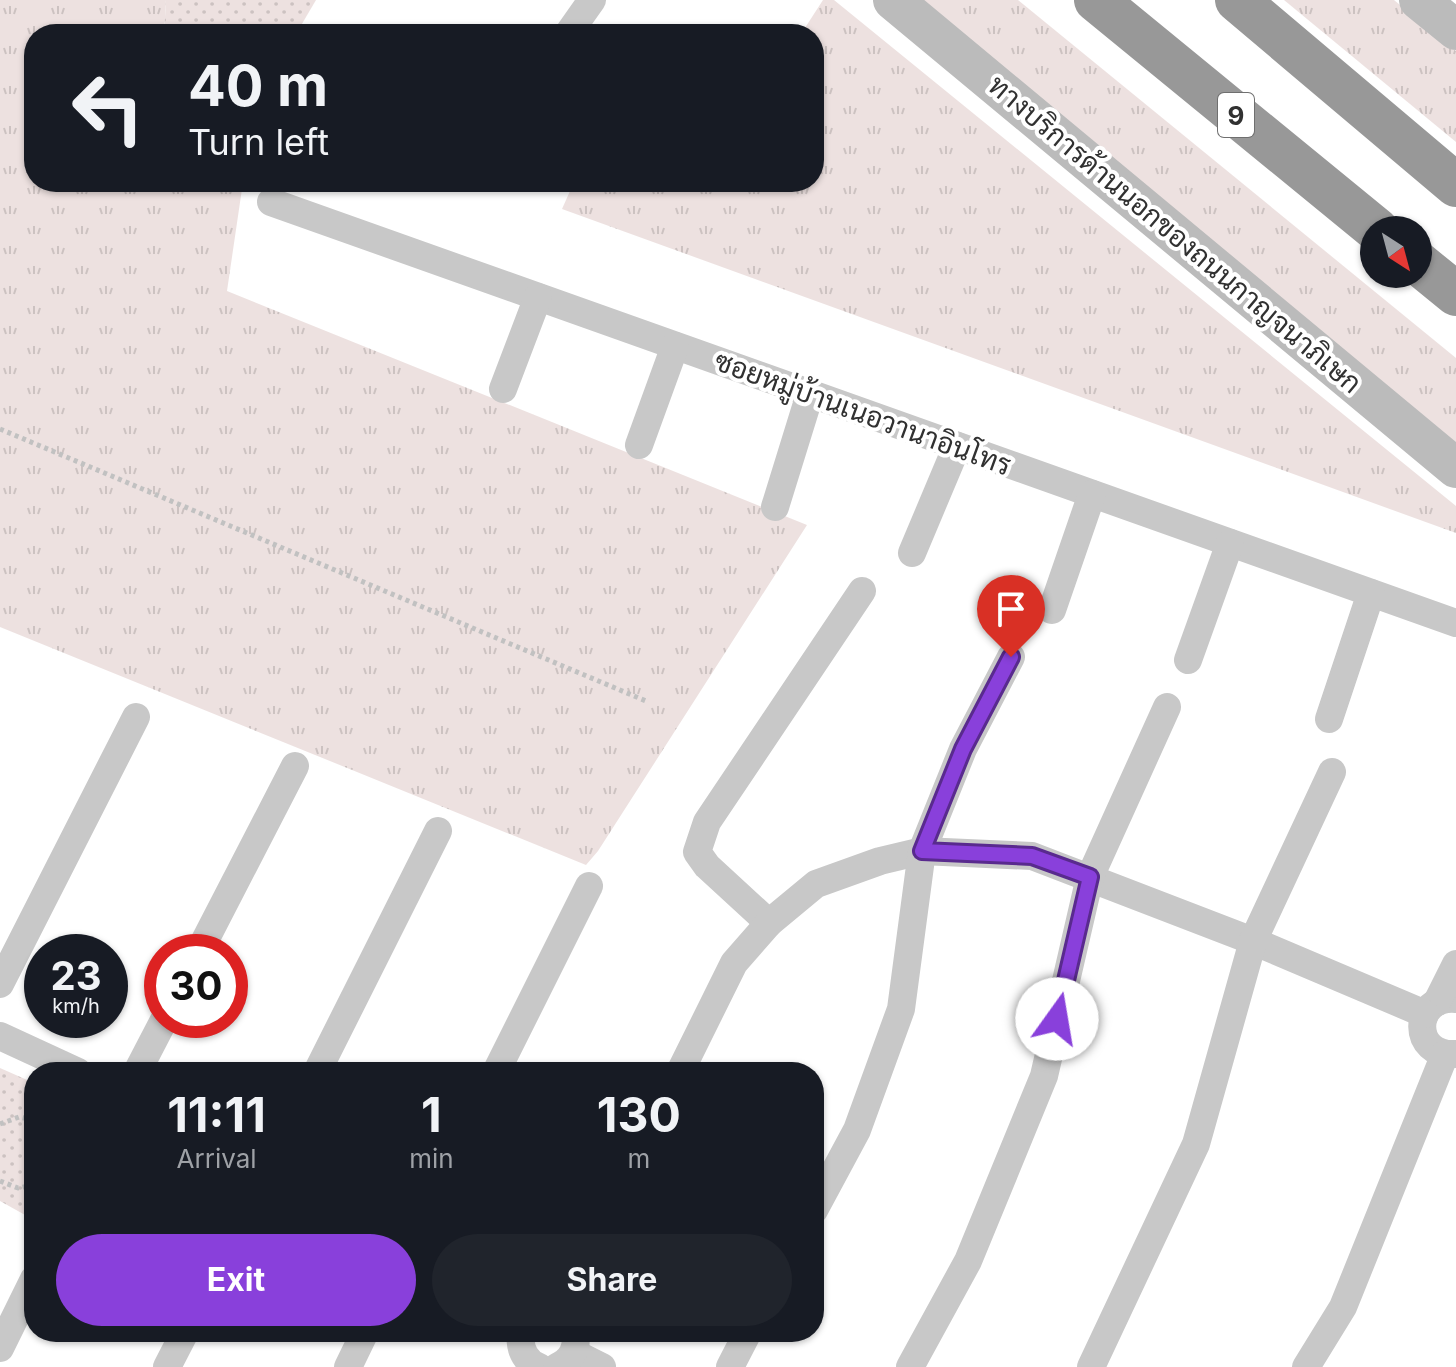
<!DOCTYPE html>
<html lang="en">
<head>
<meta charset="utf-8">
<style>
  :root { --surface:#171b24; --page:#20242c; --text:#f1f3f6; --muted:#9ea1a6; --accent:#8940db }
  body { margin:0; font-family:Inter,Sarabun,sans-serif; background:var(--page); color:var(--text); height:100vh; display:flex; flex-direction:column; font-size:30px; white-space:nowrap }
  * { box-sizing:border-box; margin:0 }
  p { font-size:26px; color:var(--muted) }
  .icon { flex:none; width:44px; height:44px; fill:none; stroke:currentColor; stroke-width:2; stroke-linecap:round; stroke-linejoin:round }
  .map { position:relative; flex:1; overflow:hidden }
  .side { position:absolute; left:24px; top:1062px; width:800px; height:280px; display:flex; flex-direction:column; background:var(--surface); border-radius:32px; box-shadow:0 2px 6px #0004 }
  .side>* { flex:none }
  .top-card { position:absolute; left:24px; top:24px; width:800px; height:168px; border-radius:32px; box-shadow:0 2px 6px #0004; background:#171b24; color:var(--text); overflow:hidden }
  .needle { width:52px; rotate:144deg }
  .controls { position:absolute; left:1360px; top:216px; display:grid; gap:16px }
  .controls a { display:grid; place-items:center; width:72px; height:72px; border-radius:50%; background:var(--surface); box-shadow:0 2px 6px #0004; font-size:40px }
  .speed { position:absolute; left:24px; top:934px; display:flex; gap:16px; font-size:40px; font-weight:700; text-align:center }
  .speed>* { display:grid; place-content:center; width:104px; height:104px; border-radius:50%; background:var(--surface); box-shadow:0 2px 6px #0004; line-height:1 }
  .speed small { font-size:20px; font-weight:400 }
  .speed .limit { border:12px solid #d22; background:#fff; color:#111 }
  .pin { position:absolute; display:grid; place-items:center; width:68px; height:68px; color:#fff; margin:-82px -34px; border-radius:50% 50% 50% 0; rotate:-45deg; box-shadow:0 0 8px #0007 }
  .pin .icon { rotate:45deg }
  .me { position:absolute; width:88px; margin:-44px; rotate:13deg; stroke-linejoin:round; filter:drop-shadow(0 0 6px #0008) }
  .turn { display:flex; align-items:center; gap:28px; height:168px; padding:0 32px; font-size:36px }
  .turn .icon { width:104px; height:104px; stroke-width:2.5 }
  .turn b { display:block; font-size:56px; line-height:68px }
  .eta { display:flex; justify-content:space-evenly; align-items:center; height:136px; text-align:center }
  .eta b { font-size:48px; font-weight:700; line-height:56px }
  .primary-button { display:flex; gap:16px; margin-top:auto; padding:16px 32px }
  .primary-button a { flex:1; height:92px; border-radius:48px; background:var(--accent); color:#fff; font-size:32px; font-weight:700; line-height:92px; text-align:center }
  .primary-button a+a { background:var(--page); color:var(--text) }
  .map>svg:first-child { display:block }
  .grass { fill:url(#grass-tufts) }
  .garden { fill:url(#garden-dots) }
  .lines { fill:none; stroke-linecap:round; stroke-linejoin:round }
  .path { stroke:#c1c1c1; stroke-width:5; stroke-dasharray:4 4; stroke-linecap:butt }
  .minor { stroke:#c8c8c8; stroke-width:28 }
  .secondary { stroke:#bbb; stroke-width:40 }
  .motorway { stroke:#989898; stroke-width:44 }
  .route-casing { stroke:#592a8e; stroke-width:20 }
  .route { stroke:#8940db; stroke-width:14 }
  .labels { text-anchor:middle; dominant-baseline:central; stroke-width:8; stroke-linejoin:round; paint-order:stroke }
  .shield { fill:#fff; stroke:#6f6f6f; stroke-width:2 }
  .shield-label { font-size:26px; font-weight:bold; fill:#313131 }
  .street-label { font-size:28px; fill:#313131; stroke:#fff }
</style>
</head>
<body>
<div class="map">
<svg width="1456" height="1367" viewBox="0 0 1456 1367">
  <defs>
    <pattern id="grass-tufts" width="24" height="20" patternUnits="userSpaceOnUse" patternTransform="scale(2)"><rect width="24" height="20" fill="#ede1e0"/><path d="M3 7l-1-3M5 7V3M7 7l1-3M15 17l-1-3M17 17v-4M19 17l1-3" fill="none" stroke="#ccc2c1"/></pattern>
    <pattern id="garden-dots" width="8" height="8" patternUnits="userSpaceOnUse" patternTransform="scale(2)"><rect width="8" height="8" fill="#ede1e0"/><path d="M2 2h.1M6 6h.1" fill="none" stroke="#ccc2c1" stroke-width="1.8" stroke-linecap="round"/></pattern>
  </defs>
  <rect width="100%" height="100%" fill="#fff"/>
  <!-- grass -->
  <g class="grass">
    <polygon points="0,0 166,0 164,34 34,34 34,182 243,182 227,291 807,525 598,851 586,865 0,627"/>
    <polygon points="823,0 834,0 1456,506 1456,533 562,209 574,182 814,182 814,34 801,34"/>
    <polygon points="914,0 1018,0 1456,358 1456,449"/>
    <polygon points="1284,0 1394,0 1456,51 1456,142"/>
  </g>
  <!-- garden -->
  <g class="garden">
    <polygon points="166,0 316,0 296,34 164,34"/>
    <polygon points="0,1068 34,1083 34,1220 0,1201"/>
  </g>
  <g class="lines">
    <!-- path -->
    <g class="path">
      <polyline points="0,429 646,701"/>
      <polyline points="0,1124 19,1117 34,1120"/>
      <polyline points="0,1181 18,1188 34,1185"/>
    </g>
    <!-- minor -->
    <g class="minor">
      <polyline points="568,34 592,0"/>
      <polyline points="271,202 1456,623"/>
      <polyline points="503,389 538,297"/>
      <polyline points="639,445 675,346"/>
      <polyline points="775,507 810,394"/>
      <polyline points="912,553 957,446"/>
      <polyline points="1052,610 1092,494"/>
      <polyline points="1188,660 1230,543"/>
      <polyline points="1329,719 1371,593"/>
      <polyline points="769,923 707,866 697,852 707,822 862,591"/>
      <polyline points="199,952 295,766"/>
      <polyline points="0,984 136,717"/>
      <path d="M1456 999C1412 995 1410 1057 1456 1054"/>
      <polyline points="1437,1002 1456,964"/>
      <polyline points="0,1036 78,1072"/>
      <polyline points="137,1072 164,1020"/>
      <polyline points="317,1072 438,831"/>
      <polyline points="496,1072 589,886"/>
      <polyline points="680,1072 734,963 769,923 816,884 880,861 922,851 1032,856 1253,941 1425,1014"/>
      <polyline points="814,1210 857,1130 901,1009 922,851 963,749 1011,657"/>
      <path d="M521 1332C519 1348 524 1361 539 1367"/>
      <polyline points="0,1348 34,1279"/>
      <polyline points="574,1353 602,1367"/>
      <polyline points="167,1367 185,1332"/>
      <polyline points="348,1367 365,1332"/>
      <path d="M557 1367C572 1360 578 1348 575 1332"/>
      <polyline points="730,1367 748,1332"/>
      <polyline points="910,1367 968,1261 1044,1076 1090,877 1167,707"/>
      <polyline points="1091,1367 1196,1144 1253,941 1332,772"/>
      <polyline points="1306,1367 1343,1307 1445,1054"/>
    </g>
    <!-- secondary -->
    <g class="secondary">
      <polyline points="893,0 1456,468"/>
      <polyline points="1419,0 1456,30"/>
    </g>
    <!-- motorway -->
    <g class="motorway">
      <polyline points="1096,0 1377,230"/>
      <polyline points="1237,0 1456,185"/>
      <polyline points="1418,263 1456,294"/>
    </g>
  </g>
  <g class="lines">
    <defs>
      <polyline id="route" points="1011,657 963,749 922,851 1032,856 1090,877 1057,1019"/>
    </defs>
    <!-- route casing -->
    <use href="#route" class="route-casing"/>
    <!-- route -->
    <use href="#route" class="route"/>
  </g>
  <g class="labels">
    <!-- shield labels -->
    <rect class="shield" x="1218" y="93" width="36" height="44" rx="6"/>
    <g class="shield-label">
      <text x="1236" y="115">9</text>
    </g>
    <!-- street labels -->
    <g class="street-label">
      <text transform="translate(1175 234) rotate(40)">ทางบริการด้านนอกของถนนกาญจนาภิเษก</text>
      <text transform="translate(863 413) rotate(20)">ซอยหมู่บ้านเนอวานาอินโทร</text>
    </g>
  </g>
</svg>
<div class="controls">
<a><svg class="needle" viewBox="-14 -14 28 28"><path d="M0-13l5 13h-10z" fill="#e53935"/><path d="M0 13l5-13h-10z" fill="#9ea1a6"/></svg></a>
</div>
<div class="speed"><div>23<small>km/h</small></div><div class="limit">30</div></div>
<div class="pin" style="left:1011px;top:657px;background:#d93025"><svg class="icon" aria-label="arrive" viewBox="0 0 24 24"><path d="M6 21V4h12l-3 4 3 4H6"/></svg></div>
<svg class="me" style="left:1057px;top:1019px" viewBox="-20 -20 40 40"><circle r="19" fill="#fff"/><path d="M0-13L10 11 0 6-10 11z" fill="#8940db"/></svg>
<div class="top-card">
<div class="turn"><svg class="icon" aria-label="left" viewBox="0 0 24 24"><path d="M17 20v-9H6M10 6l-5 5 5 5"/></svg><div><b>40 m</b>Turn left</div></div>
</div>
<section class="side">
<div class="eta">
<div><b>11:11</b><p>Arrival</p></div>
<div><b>1</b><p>min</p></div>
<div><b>130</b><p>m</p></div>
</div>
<div class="primary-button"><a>Exit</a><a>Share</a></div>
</section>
</div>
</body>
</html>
